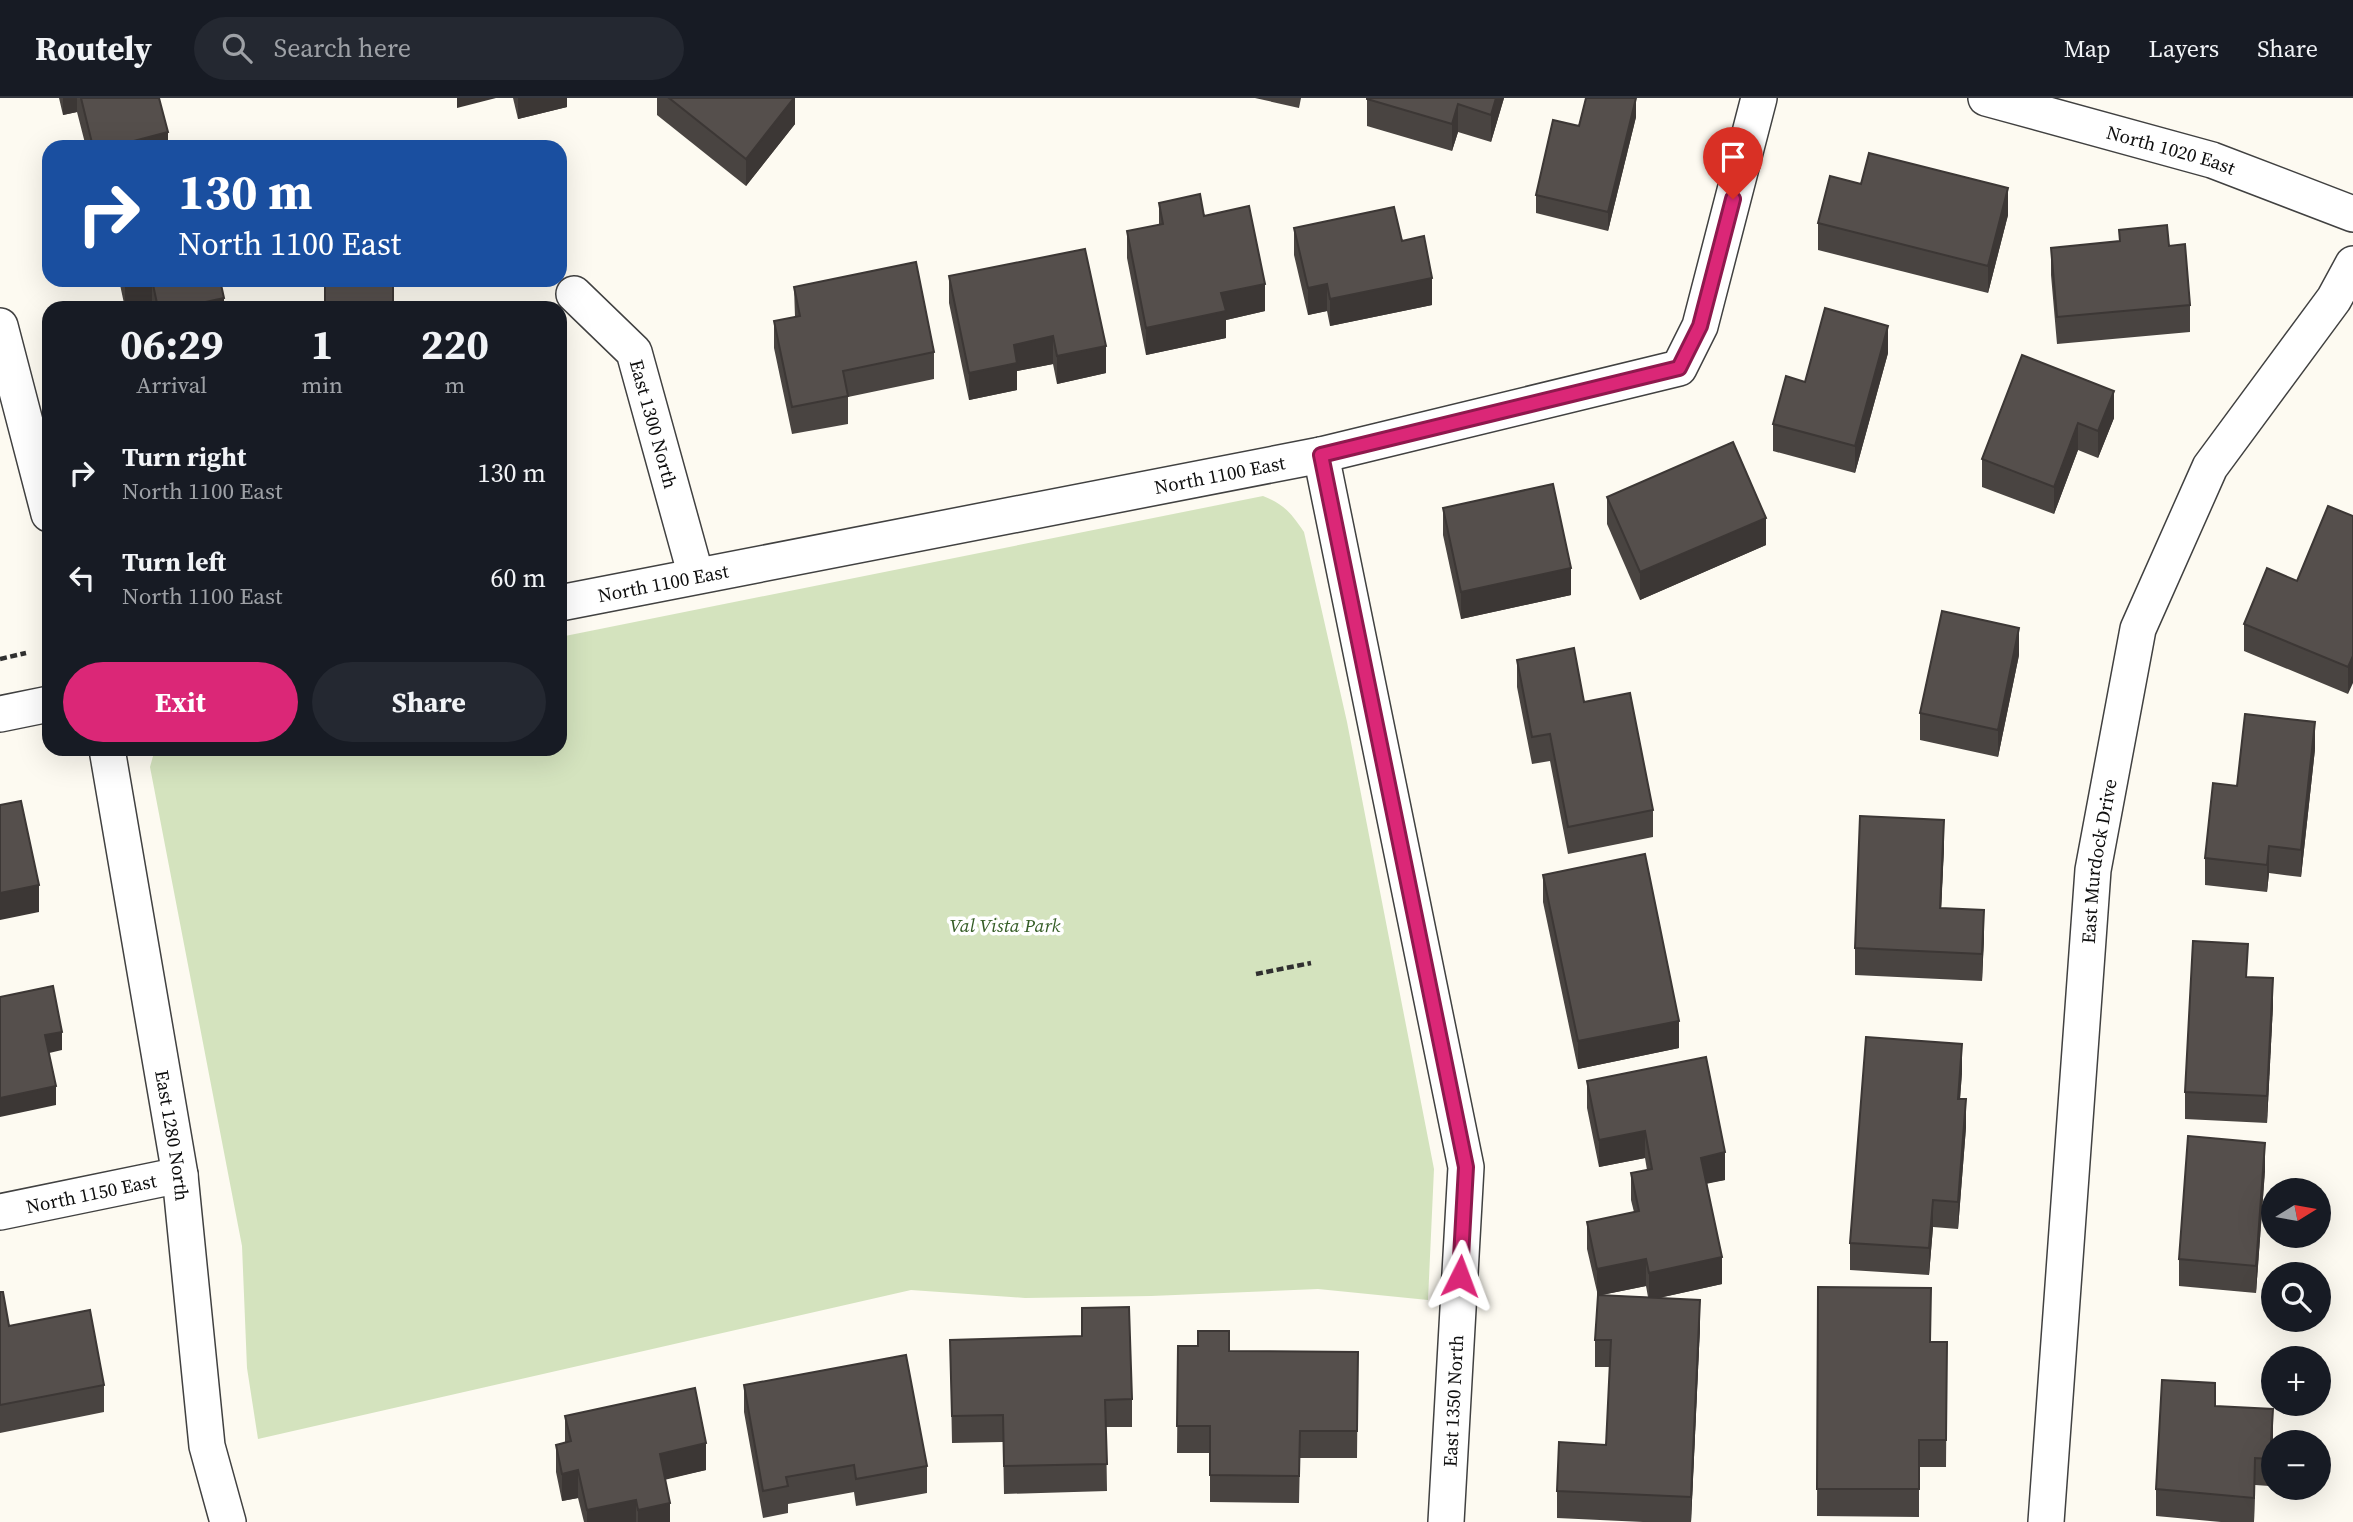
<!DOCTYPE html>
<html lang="en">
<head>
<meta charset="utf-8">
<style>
  :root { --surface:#171b24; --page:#242831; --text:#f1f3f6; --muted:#9ea1a6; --line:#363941; --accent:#db2777 }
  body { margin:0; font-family:"Source Serif 4",serif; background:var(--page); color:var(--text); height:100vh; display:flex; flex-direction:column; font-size:26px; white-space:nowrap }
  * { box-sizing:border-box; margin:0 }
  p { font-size:23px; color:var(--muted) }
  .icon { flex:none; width:38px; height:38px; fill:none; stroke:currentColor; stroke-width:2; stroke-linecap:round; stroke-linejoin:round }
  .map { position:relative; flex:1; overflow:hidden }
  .drawer { position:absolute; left:42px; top:203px; width:525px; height:455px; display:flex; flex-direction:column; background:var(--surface); border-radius:21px; box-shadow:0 7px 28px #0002 }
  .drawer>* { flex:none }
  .hud { position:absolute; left:42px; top:42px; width:525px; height:147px; border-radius:21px; box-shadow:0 7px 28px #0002; background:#1a4fa0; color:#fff; overflow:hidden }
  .needle { width:46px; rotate:79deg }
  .controls { position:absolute; left:2261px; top:1080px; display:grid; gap:14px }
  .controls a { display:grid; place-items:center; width:70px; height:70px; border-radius:50%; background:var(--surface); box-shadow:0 7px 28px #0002; font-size:35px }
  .pin { position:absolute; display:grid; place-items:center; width:60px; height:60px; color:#fff; margin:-72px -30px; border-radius:50% 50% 50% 0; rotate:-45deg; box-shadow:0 0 7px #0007 }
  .pin .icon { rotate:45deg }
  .me { position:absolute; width:77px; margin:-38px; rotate:3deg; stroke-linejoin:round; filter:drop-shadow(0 0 5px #0008) }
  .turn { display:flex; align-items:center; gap:24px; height:147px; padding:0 21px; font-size:32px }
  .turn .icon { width:91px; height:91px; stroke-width:2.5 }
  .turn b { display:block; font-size:49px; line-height:60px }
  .eta { display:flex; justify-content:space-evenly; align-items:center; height:119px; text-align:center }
  .eta b { font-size:42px; font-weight:700; line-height:49px }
  .cta { display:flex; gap:14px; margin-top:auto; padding:14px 21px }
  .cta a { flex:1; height:80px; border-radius:42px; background:var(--accent); color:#fff; font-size:28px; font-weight:700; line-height:80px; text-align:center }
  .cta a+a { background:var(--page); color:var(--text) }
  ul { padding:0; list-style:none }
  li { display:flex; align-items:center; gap:21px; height:105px; padding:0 21px }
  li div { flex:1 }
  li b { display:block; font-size:26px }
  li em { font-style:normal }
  header { display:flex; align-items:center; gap:42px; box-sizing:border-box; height:98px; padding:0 35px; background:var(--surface); border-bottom:2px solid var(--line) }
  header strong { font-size:33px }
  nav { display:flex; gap:38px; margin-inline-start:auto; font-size:24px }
  .search { width:490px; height:63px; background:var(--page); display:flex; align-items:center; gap:18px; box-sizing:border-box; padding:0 24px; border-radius:38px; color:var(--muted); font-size:26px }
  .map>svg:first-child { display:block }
  .green { fill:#d4e3be }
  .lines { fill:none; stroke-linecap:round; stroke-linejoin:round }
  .minor-casing { stroke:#414141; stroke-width:38 }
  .path { stroke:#303030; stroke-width:4.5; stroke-dasharray:7 3.5; stroke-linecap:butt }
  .minor { stroke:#fff; stroke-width:35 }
  .wall { fill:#494441; fill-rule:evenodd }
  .shaded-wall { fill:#3c3735 }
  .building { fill:#554f4c; stroke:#3c3735; stroke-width:2 }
  .route-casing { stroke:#8e194d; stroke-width:18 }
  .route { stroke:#db2777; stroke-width:12 }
  .labels { text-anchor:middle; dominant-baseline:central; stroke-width:7; stroke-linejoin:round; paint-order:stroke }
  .street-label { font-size:19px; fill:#0e0e0e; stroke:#fff }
  .park-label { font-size:19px; font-style:italic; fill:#355d26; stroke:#fff }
</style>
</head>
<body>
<header>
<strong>Routely</strong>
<div class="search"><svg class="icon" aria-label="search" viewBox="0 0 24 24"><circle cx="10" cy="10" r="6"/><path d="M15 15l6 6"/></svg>Search here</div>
<nav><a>Map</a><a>Layers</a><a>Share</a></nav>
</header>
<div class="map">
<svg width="2353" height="1424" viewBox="0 0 2353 1424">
  <rect width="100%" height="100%" fill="#fdfaf1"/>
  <!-- green -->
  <path class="green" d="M1263 398C1285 407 1291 415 1304 434L1347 624 1434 1071 1428 1202 1318 1191 1151 1198 1025 1200 911 1192 258 1341 247 1270 242 1148 150 669 155 651H560V539Z"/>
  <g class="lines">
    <defs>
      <g id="minor">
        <path id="s1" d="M1986 0 2212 62 2353 116"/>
        <path id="s2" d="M574 196 634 254 696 478"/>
        <polyline points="0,228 49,416"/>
        <polyline points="1321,357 1466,1069 1446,1424"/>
        <path id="s3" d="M560 505 1321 357 1679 270 1700 228 1759 0"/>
        <polyline points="0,616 49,606"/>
        <path id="s4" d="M107 651 180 1077 207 1348 228 1424"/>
        <path id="s5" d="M0 1114 180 1077"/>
        <path id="s6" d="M2046 1424 2093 772 2138 531 2210 369 2334 201 2353 166"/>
      </g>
    </defs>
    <!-- minor casing -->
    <use href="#minor" class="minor-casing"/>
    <!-- path -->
    <g class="path">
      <polyline points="0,561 26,555"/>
      <polyline points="1256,876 1311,865"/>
    </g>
    <!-- minor -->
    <use href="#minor" class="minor"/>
  </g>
  <!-- wall -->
  <g class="wall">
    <polygon points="59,0 159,0 168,49 86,49 77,14 63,17"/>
    <polygon points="513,0 567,0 567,9 518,21"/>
    <polygon points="657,0 795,0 795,26 746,88 657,17"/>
    <polygon points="1255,0 1301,0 1299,10"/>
    <polygon points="1367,0 1504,0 1491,44 1458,34 1452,53 1367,28"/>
    <polygon points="1636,19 1608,133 1536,115 1536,97 1579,28"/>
    <polygon points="1861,86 2008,117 1988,195 1818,152 1818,125"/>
    <polygon points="1159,105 1204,118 1265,213 1226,222 1226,240 1146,257 1127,160 1127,133 1159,127"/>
    <polygon points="1294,130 1402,143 1432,207 1330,228 1327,213 1308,217 1294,157"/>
    <polygon points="2119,132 2190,207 2190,234 2057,246 2051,177 2051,150 2119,143"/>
    <polygon points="1085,151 1106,275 1057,286 1053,266 1017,273 1017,292 969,302 949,205 949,178"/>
    <polygon points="119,182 220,182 224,210 153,210 152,205 125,210"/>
    <polygon points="794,189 934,254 934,281 848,299 848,326 792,336 774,250 774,223 795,219"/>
    <polygon points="1888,255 1855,375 1773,353 1773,326 1805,284"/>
    <polygon points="2022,257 2114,320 2098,360 2078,352 2054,416 1982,389 1982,361"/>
    <polygon points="1607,399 1766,447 1640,502 1607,426"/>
    <polygon points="1443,410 1571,497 1461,521 1443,437"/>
    <polygon points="2353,418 2348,596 2244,553 2244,526 2297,483"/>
    <polygon points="2019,557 1998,659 1920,642 1920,615"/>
    <polygon points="1517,562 1653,712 1653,739 1568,756 1550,663 1532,666 1517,589"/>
    <polygon points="2315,651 2301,779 2269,775 2267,794 2205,787 2205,760"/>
    <polygon points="1944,749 1941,810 1984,839 1982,883 1855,877 1855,850"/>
    <polygon points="1543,777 1679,950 1578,971 1543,804"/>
    <polygon points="2247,879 2273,907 2267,1025 2185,1021 2185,994"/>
    <polygon points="1962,974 1960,1001 1966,1029 1958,1131 1933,1129 1929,1177 1850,1172 1850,1145"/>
    <path d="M1587 983 1725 1082 1707 1085 1722 1186 1659 1200 1700 1229 1691 1424H1643L1557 1420V1393L1606 1347 1610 1269H1595V1242L1598 1198 1587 1151V1124L1634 1114 1631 1102V1075L1647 1072 1645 1060 1599 1069 1587 1010ZM1646 1188 1648 1199 1601 1197Z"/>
    <polygon points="2265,1072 2256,1195 2179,1188 2179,1161"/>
    <polygon points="1818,1189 1930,1244 1947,1244 1946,1369 1919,1369 1919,1419 1817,1418"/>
    <polygon points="0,1194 9,1228 104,1287 104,1314 0,1335"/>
    <polygon points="950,1242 1132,1301 1132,1329 1106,1329 1107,1393 1004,1396 1003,1344 952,1345"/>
    <polygon points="1178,1248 1229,1253 1358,1254 1357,1360 1300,1360 1299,1405 1210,1404 1210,1355 1177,1355"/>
    <polygon points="744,1287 927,1368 927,1395 856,1408 854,1394 788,1406 788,1415 763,1420 744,1314"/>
    <polygon points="2215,1308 2273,1338 2270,1388 2255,1387 2254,1424 2221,1424 2156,1418 2156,1391"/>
    <polygon points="565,1318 706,1372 665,1381 670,1424 584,1424 578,1400 562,1403 556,1374 556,1347 565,1345"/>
  </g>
  <!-- shaded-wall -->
  <g class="shaded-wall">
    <polygon points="63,0 77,0 77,14 63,17"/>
    <polygon points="457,0 496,0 457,10"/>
    <polygon points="518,0 567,0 567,9 518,21"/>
    <polygon points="794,0 795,0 795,26 746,88 746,61"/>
    <polygon points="1496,0 1504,0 1491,44 1491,17"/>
    <polygon points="1636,0 1636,19 1608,133 1608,114"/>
    <polygon points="1458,6 1458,34 1452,53 1452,26"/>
    <polygon points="168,34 168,49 111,49"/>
    <polygon points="2008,90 2008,117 1988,195 1988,168"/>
    <polygon points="1432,180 1432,207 1330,228 1330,201"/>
    <polygon points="132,182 152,182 152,205 125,210 125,184"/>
    <polygon points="1265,186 1265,213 1226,222 1226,240 1146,257 1146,230 1221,195"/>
    <polygon points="1327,186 1327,213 1308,217 1308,190"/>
    <polygon points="224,200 224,210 178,210"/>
    <polygon points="1888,228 1888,255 1855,375 1855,348"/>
    <polygon points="1053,238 1053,266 1017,273 1017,292 969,302 969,275 1014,247"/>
    <polygon points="1106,248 1106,275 1057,286 1057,258"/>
    <polygon points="2114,293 2114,320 2098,360 2098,333"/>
    <polygon points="2078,325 2078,352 2054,416 2054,389"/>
    <polygon points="1766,420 1766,447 1640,502 1640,474"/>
    <polygon points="1571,470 1571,497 1461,521 1461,494"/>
    <polygon points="2019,530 2019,557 1998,659 1998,632"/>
    <polygon points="2353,558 2353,585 2348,596 2348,569"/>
    <polygon points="2315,624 2315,651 2301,779 2301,752"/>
    <polygon points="1944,722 1944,749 1940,837 1940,810"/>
    <polygon points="2269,748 2269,775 2267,794 2267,767"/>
    <polygon points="39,787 39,814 0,822 0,795"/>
    <polygon points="1984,812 1984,839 1982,883 1982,856"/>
    <polygon points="2273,880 2273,907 2267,1025 2267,998"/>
    <polygon points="1679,923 1679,950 1578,971 1578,943"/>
    <polygon points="62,934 62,952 45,956 45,937"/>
    <polygon points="1962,946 1962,974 1958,1028 1958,1001"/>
    <polygon points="56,988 56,1007 0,1019 0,1000"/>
    <polygon points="1966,1001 1966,1029 1958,1131 1958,1104"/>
    <polygon points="1645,1033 1645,1060 1599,1069 1599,1042"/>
    <polygon points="2265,1045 2265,1072 2256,1195 2256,1168"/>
    <polygon points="1725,1054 1725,1082 1701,1087 1701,1060"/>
    <polygon points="1933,1102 1933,1129 1929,1177 1929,1150"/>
    <polygon points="1722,1159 1722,1186 1649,1202 1649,1175"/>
    <polygon points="1646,1161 1646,1188 1597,1198 1597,1171"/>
    <polygon points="1700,1202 1700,1229 1691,1424 1691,1399"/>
    <polygon points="2273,1311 2273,1338 2270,1388 2270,1361"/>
    <polygon points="706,1345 706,1372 660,1383 660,1356"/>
    <polygon points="2255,1360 2255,1387 2254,1424 2254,1400"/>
    <polygon points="578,1372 578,1400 562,1403 562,1376"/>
    <polygon points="636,1402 636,1424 587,1424 587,1412"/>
    <polygon points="670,1405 670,1424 638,1424 638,1412"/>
  </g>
  <!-- building -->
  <g class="building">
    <polygon points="81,0 159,0 168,34 111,49 93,49"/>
    <polygon points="669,0 794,0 746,61"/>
    <polygon points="1367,0 1496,0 1491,17 1458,6 1452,26 1367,1"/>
    <polygon points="1586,0 1636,0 1608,114 1536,97 1553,22 1579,28"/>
    <polygon points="1869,55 2008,90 1988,168 1818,125 1830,78 1861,86"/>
    <polygon points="1200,96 1204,118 1249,108 1265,186 1221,195 1226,213 1146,230 1127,133 1163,126 1159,105"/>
    <polygon points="1394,109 1402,143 1424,138 1432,180 1330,201 1327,186 1308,190 1294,130"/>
    <polygon points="2167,127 2169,148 2185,146 2190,207 2057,219 2051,150 2120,143 2119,132"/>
    <polygon points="1085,151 1106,248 1057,258 1053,238 1014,247 1017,265 969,275 949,178"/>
    <polygon points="916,164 934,254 843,273 848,298 792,309 774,223 800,218 794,189"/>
    <polygon points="152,182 220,182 224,200 178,210 158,210"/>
    <rect x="325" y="182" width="68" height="28"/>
    <polygon points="1825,210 1888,228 1855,348 1773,326 1786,278 1805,284"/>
    <polygon points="2022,257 2114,293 2098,333 2078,325 2054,389 1982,361"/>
    <polygon points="1733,344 1766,420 1640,474 1607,399"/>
    <polygon points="1553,386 1571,470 1461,494 1443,410"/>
    <polygon points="2328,408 2353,418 2353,558 2348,569 2244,526 2267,470 2297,483"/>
    <polygon points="1942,513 2019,530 1998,632 1920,615"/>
    <polygon points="1574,550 1584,604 1630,595 1653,712 1568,729 1550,636 1532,639 1517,562"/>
    <polygon points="2245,616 2315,624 2301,752 2269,748 2267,767 2205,760 2213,685 2237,688"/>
    <polygon points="21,703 39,787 0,795 0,707"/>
    <polygon points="1860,718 1944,722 1940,810 1984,812 1982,856 1855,850"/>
    <polygon points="1645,756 1679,923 1578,943 1543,777"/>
    <polygon points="2193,843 2248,846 2246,879 2273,880 2267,998 2185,994"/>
    <polygon points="53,888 62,934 45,937 56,988 0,1000 0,899"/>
    <polygon points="1866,939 1962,946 1958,1001 1966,1001 1958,1104 1933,1102 1929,1150 1850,1145"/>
    <polygon points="1706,959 1725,1054 1701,1060 1722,1159 1649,1175 1646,1161 1597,1171 1587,1124 1639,1113 1631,1075 1652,1071 1645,1033 1599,1042 1587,983"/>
    <polygon points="2188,1038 2265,1045 2256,1168 2179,1161"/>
    <polygon points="1818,1189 1931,1190 1930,1244 1947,1244 1946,1342 1919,1342 1919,1391 1817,1391"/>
    <polygon points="0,1194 3,1194 9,1228 90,1212 104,1287 0,1307"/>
    <polygon points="1598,1197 1700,1202 1691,1399 1557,1393 1559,1344 1606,1347 1611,1242 1595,1242"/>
    <polygon points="1129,1209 1132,1301 1105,1302 1107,1366 1004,1368 1003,1317 952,1318 950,1242 1082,1238 1082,1210"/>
    <polygon points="1198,1233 1229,1233 1229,1253 1358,1254 1357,1333 1300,1333 1299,1378 1210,1377 1210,1328 1177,1328 1178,1248 1198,1248"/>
    <polygon points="906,1257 927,1368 856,1381 854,1367 786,1379 788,1388 763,1393 744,1287"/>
    <polygon points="2162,1282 2215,1285 2215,1308 2273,1311 2270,1361 2255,1360 2254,1400 2156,1391"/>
    <polygon points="695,1290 706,1345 660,1356 670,1405 638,1412 636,1402 587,1412 578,1372 562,1376 556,1347 571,1343 565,1318"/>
  </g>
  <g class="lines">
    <defs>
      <polyline id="route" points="1460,1178 1466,1069 1321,357 1679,270 1700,228 1733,101"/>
    </defs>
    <!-- route casing -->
    <use href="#route" class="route-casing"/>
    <!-- route -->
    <use href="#route" class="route"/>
  </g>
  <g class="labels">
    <!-- street labels -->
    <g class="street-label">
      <text stroke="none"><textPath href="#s1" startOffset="192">North 1020 East</textPath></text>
      <text stroke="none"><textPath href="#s2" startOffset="158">East 1300 North</textPath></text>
      <text stroke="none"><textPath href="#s3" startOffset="672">North 1100 East</textPath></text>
      <text stroke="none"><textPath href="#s3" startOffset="105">North 1100 East</textPath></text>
      <text stroke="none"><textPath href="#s6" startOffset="663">East Murdock Drive</textPath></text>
      <text stroke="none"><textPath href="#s4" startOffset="392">East 1280 North</textPath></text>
      <text stroke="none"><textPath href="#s5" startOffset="93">North 1150 East</textPath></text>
      <text transform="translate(1453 1303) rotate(-87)">East 1350 North</text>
    </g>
    <!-- park labels -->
    <g class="park-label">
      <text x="1005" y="827">Val Vista Park</text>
    </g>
  </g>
</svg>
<div class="controls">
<a><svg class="needle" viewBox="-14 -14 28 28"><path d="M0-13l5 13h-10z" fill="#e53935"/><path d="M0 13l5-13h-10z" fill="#9ea1a6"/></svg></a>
<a><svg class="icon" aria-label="search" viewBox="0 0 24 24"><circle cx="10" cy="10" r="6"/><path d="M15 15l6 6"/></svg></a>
<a>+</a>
<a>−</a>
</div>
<div class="pin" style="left:1733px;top:101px;background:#d93025"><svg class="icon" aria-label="arrive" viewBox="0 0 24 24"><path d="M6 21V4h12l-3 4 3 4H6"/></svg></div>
<svg class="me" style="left:1460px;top:1178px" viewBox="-20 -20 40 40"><path d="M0-17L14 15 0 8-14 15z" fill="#db2777" stroke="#fff" stroke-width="4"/></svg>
<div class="hud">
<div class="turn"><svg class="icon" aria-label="right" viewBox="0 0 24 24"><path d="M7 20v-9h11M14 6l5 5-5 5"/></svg><div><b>130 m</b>North 1100 East</div></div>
</div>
<section class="drawer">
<div class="eta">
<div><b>06:29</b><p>Arrival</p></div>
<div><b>1</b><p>min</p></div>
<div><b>220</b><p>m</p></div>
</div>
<ul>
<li><svg class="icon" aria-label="right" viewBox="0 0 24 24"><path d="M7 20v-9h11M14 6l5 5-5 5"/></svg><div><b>Turn right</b><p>North 1100 East</p></div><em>130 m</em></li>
<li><svg class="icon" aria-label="left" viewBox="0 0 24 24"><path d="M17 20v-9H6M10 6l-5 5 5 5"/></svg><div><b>Turn left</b><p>North 1100 East</p></div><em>60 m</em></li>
</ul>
<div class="cta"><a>Exit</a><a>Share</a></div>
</section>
</div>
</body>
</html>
